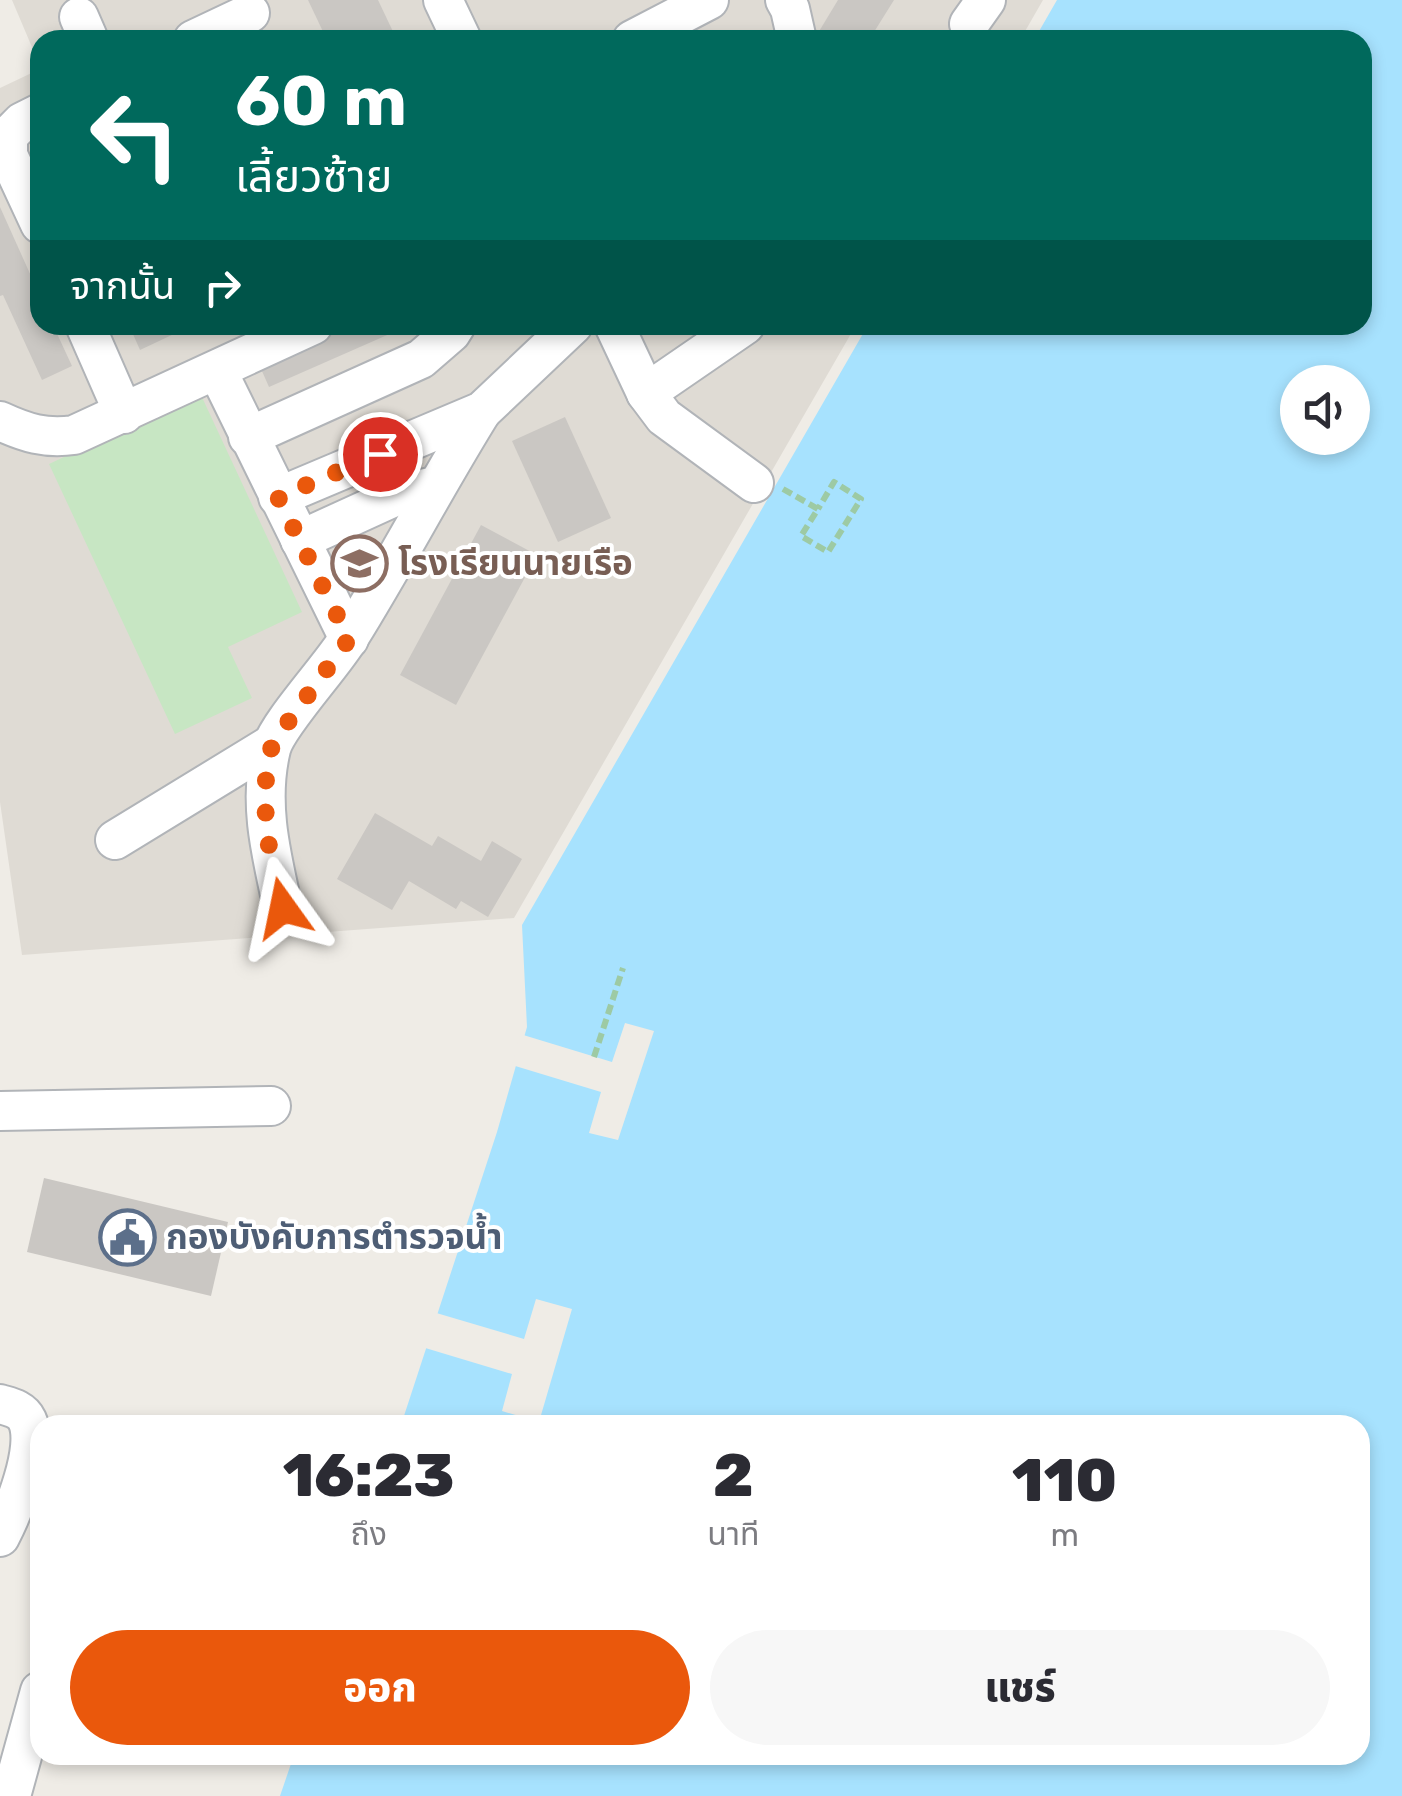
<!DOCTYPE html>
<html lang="th">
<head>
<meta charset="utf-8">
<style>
  :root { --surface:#fff; --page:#f7f7f7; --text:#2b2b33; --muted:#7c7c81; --accent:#ea580c }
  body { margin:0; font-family:Rubik,"Noto Sans Thai",sans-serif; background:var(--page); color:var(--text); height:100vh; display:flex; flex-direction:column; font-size:38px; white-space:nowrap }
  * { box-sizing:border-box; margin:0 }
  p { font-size:32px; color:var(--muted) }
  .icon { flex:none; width:55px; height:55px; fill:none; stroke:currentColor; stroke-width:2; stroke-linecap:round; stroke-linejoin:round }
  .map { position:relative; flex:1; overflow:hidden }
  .panel { position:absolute; left:30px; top:1415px; width:1340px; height:350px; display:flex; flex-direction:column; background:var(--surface); border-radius:30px; box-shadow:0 5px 15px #0003 }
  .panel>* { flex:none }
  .guide { position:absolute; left:30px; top:30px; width:1342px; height:305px; border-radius:30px; box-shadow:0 5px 15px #0003; background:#00695c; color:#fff; overflow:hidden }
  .buttons { position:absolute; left:1280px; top:365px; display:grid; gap:20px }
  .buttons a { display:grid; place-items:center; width:90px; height:90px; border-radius:50%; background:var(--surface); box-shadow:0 5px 15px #0003; font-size:50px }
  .pin { position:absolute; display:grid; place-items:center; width:85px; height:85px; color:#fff; margin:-42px; border:5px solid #fff; border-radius:50%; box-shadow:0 2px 10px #0007 }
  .me { position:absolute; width:110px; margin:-55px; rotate:348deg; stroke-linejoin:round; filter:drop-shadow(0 0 8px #0008) }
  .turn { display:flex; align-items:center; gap:35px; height:210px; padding:0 40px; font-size:45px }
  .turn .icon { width:130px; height:130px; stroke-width:2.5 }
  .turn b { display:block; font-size:70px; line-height:85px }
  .then { display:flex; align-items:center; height:95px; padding:0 40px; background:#0003; gap:20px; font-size:38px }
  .eta { display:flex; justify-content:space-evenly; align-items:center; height:170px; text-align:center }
  .eta b { font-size:60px; font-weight:800; line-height:70px }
  .button { display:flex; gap:20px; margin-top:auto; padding:20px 40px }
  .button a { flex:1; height:115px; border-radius:60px; background:var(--accent); color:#fff; font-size:40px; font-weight:800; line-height:115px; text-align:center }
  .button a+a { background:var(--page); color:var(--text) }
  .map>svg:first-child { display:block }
  .education { fill:#dfdbd4 }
  .green { fill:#c7e6c3 }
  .water { fill:#a7e2fe; fill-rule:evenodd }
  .pier { fill:#efece6 }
  .building { fill:#cac7c3 }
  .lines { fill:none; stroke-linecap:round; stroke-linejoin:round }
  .minor-casing { stroke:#b1b4b8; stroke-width:42 }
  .path { stroke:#9dcaa4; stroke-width:6; stroke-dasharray:10 5; stroke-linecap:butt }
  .minor { stroke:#fff; stroke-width:38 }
  .route { stroke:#ea580c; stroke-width:18; stroke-dasharray:0 32.4 }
  .labels { text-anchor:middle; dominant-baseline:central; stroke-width:8; stroke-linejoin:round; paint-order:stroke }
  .education-label { font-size:35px; font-weight:bold; fill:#785e54; stroke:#fff; text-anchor:start }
  .service-label { font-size:35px; font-weight:bold; fill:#4e5e75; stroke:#fff; text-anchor:start }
</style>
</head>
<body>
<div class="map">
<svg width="1402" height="1796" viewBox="0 0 1402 1796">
  <rect width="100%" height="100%" fill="#efece6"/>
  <!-- education -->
  <g class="education">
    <polygon points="12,0 1043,0 1020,40 40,40 40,66"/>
    <polygon points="40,69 40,325 856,325 514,918 22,955 0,802 0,88"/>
  </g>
  <!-- green -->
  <polygon class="green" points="200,393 302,612 228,647 252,698 175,734 49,464"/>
  <!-- water -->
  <path class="water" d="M1057 0H1402V1796H280L294 1755H1360V1425H401L497 1132 527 1027 522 925 868 325H1362V40H1034ZM1298 382H1352V438H1298Z"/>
  <!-- pier -->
  <g class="pier">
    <polygon points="625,1023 654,1031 618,1140 589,1133 601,1092 512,1065 520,1034 612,1062"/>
    <polygon points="536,1299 572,1309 539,1422 502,1411 512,1374 422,1347 433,1312 524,1339"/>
  </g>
  <!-- building -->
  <g class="building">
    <polygon points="308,0 378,0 397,40 327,40"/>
    <polygon points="838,0 894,0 869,40 818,40 815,38"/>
    <polygon points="0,207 40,296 40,325 53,325 72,366 42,380 3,295 0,296"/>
    <polygon points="129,325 193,325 140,350"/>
    <polygon points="341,325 410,325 269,387 258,362"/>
    <polygon points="565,417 611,518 558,542 512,441"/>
    <polygon points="481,525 537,555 456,705 400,675"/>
    <polygon points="375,813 432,846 438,836 481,861 492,841 522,859 488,917 461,901 456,909 409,881 392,910 337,879"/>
    <polygon points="44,1178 228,1222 211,1296 27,1252"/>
  </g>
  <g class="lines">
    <defs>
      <g id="minor">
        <polyline points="443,0 462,40"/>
        <polyline points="785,0 790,9 797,40"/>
        <polyline points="79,17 89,40"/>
        <polyline points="969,24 986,0"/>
        <polyline points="193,40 250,13"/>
        <polyline points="632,40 709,0"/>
        <polyline points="40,113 22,122 8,136 8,155 40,224"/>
        <polyline points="85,325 124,414"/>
        <polyline points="614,325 646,393 664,417 754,483"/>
        <polyline points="217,370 349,639"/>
        <polyline points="646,393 745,325"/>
        <path d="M0 421C26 433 45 439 74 435L313 325"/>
        <polyline points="248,437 421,359 451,333 456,325"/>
        <polyline points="278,497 482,411 573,325"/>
        <polyline points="300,540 403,493 435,486"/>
        <polyline points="115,840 272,744"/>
        <path d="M283 908C271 854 258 803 271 749 277 724 334 664 350 636 396 562 436 485 482 411"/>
        <polyline points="0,1111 271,1106"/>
        <path d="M0 1404C10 1407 22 1409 27 1420 40 1447 13 1512 0 1537"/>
        <polyline points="11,1796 40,1691"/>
      </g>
    </defs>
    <!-- minor casing -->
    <use href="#minor" class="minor-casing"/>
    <!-- path -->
    <g class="path">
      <polyline points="783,489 818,509 801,536 828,552 861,499 834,482 818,509"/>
      <polyline points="594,1057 623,968"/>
    </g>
    <!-- minor -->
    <use href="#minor" class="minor"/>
  </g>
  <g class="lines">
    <!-- route -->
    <polyline class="route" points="283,908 268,841 264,792 272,744 349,639 278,497 380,454"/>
  </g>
  <!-- icons -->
  <defs>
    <symbol id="university-ring" viewBox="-11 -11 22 22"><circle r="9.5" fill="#fff" stroke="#8d6e63" stroke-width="1.5"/><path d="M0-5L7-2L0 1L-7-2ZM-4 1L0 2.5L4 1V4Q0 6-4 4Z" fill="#8d6e63"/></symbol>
    <symbol id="civic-ring" viewBox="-11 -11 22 22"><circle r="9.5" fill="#fff" stroke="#5c6f8a" stroke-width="1.5"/><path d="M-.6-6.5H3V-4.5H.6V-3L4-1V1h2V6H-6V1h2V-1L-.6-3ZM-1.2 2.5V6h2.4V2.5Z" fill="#5c6f8a"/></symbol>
  </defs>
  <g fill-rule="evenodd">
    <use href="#university-ring" x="328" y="532" width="63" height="63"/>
    <use href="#civic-ring" x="96" y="1206" width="63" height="63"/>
  </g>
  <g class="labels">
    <!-- education labels -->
    <g class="education-label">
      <text x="398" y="563">โรงเรียนนายเรือ</text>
    </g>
    <!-- service labels -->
    <g class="service-label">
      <text x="166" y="1237">กองบังคับการตำรวจน้ำ</text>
    </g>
  </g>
</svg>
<div class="buttons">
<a><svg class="icon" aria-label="sound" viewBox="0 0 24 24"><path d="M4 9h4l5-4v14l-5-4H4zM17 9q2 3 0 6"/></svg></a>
</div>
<div class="pin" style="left:380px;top:454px;background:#d93025"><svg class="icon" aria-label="arrive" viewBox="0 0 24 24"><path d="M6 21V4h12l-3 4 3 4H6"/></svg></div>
<svg class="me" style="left:283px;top:908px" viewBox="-20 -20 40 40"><path d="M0-17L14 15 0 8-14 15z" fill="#ea580c" stroke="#fff" stroke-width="4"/></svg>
<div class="guide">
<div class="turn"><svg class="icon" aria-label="left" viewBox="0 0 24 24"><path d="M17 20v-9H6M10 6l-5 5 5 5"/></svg><div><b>60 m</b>เลี้ยวซ้าย</div></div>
<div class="then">จากนั้น<svg class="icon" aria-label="right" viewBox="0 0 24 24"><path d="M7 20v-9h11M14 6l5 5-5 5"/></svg></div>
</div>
<section class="panel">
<div class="eta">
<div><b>16:23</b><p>ถึง</p></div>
<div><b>2</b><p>นาที</p></div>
<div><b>110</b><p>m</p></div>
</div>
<div class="button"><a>ออก</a><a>แชร์</a></div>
</section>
</div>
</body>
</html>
